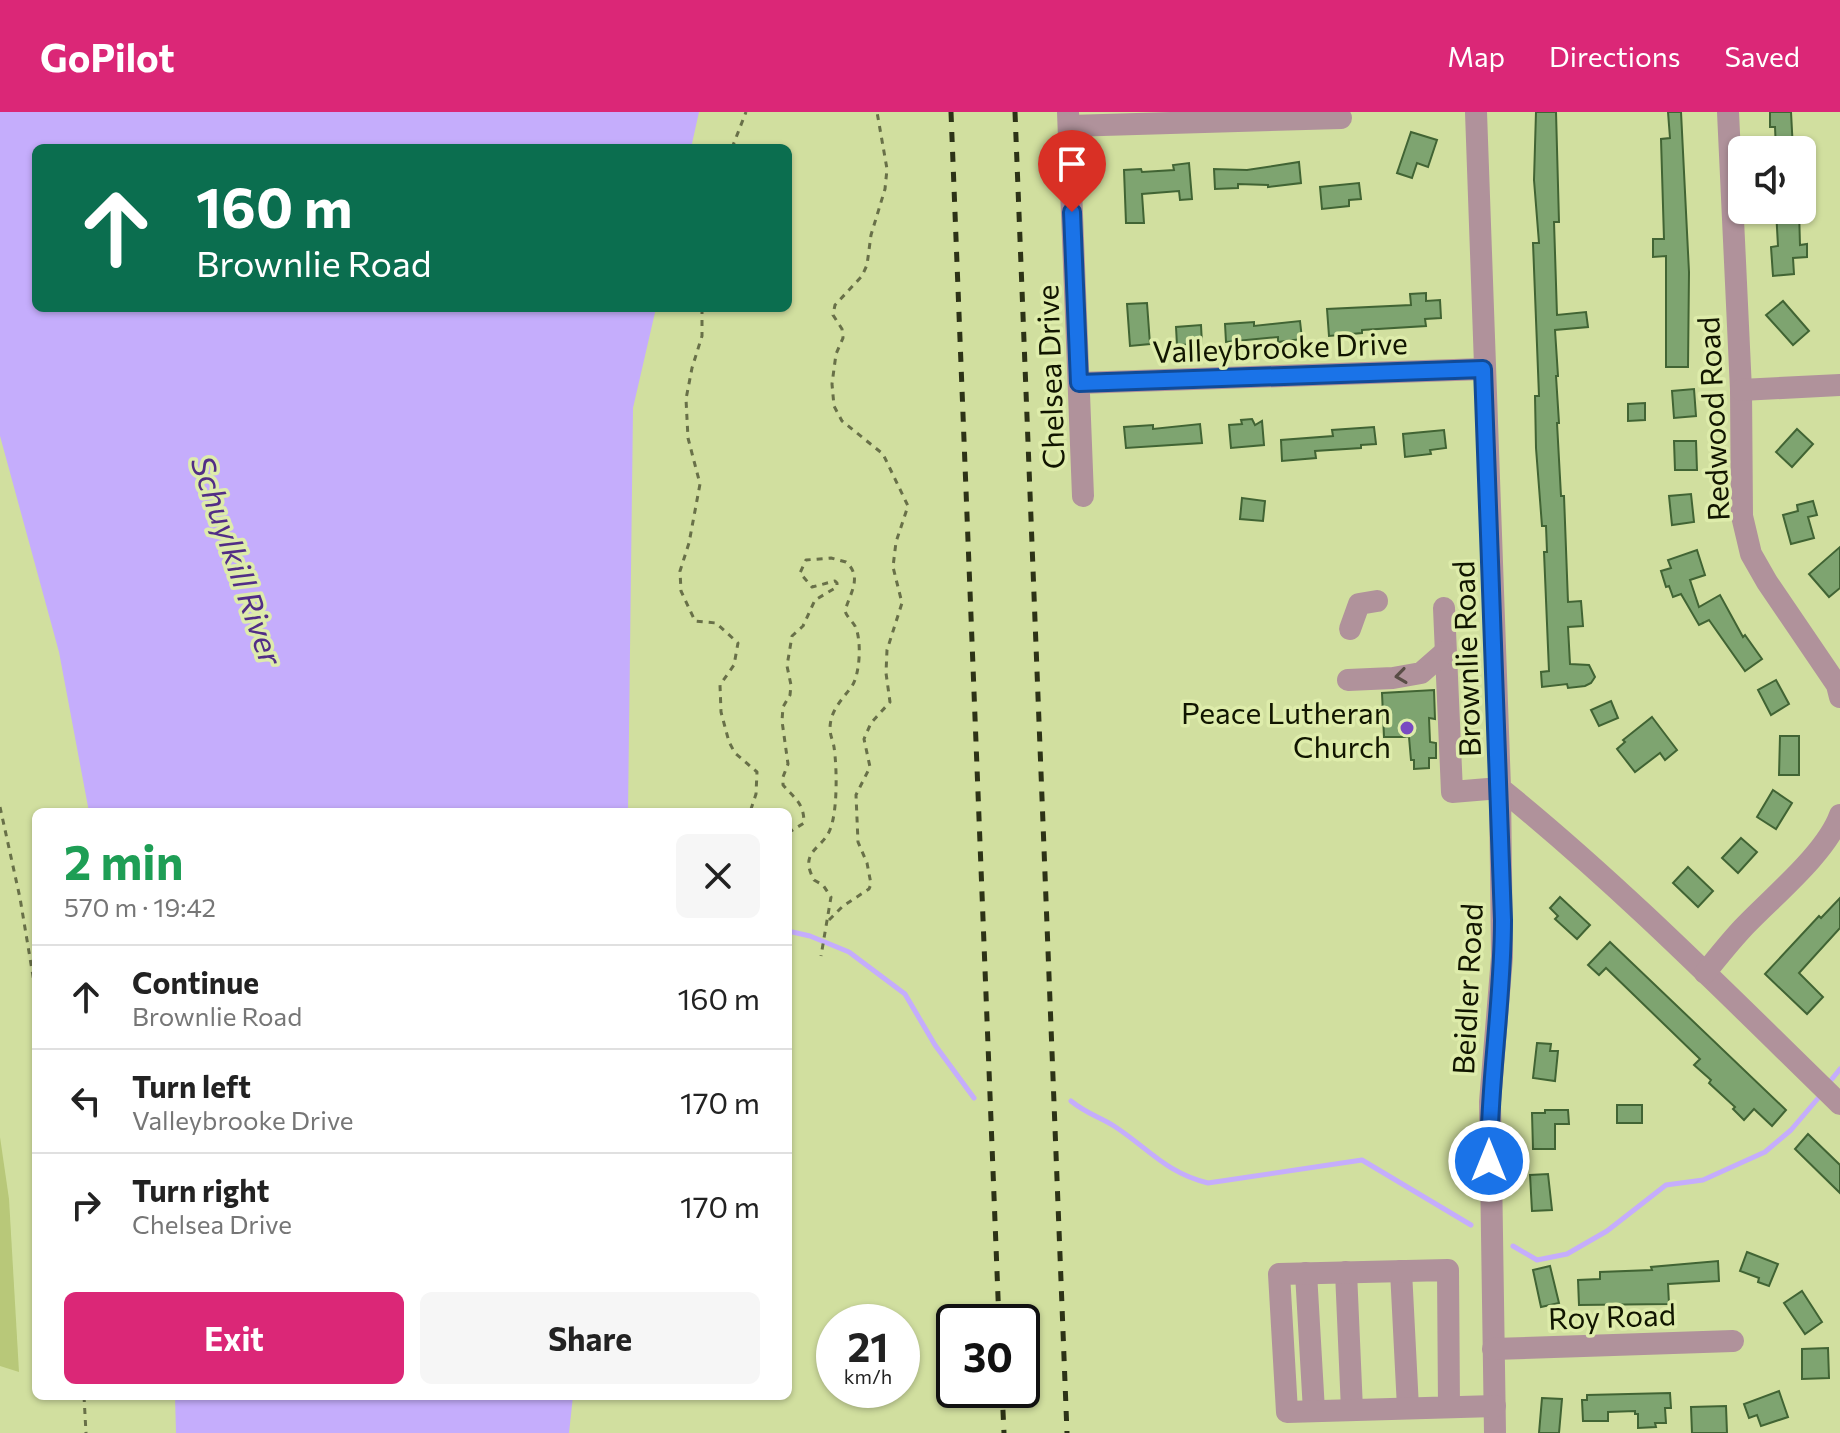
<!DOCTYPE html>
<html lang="en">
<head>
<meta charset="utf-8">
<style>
  :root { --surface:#fff; --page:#f6f6f6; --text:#222; --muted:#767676; --line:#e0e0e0; --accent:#db2777 }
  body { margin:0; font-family:Commissioner,sans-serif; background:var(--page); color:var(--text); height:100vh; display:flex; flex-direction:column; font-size:30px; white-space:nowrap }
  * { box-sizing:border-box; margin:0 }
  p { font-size:26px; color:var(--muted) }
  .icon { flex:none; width:44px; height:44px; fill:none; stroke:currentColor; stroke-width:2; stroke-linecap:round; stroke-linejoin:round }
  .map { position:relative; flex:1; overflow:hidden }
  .details { position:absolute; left:32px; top:696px; width:760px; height:592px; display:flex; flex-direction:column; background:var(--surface); border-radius:12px; box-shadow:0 2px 6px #0004 }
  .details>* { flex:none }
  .guide { position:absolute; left:32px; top:32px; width:760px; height:168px; border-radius:12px; box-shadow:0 2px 6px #0004; background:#0b6e4f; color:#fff; overflow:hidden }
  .fabs { position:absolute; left:1728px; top:24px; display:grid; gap:16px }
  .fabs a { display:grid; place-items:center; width:88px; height:88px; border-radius:12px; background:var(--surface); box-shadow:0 2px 6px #0004; font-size:40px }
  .speed { position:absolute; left:816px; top:1192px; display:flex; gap:16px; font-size:40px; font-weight:700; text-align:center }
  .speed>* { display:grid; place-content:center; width:104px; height:104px; border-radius:50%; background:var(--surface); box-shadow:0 2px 6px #0004; line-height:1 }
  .speed small { font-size:20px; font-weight:400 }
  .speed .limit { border:4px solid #111; border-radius:12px; background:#fff; color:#111 }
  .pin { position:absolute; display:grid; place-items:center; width:68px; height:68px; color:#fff; margin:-82px -34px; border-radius:50% 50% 50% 0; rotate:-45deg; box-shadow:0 0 8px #0007 }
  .pin .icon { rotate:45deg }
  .me { position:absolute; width:88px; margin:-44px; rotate:0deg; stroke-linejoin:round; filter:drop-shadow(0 0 6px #0008) }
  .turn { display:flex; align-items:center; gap:28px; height:168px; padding:0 32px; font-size:36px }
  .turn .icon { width:104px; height:104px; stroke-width:2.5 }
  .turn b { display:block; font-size:56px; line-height:68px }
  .round { display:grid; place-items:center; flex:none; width:84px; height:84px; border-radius:12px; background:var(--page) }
  .headline { display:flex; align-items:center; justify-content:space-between; height:136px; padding:0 32px }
  h1 { font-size:48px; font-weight:700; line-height:60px; color:#1e9e55 }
  .cta { display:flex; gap:16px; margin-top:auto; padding:16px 32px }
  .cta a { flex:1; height:92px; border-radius:12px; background:var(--accent); color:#fff; font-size:32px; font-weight:700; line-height:92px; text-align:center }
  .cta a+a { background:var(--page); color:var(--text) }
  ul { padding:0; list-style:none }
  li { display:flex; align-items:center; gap:24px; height:104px; padding:0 32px; border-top:2px solid var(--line) }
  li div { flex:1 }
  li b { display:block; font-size:30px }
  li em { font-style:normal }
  header { display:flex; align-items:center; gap:48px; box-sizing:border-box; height:112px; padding:0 40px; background:var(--accent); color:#fff }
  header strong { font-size:38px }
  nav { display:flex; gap:44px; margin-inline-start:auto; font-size:28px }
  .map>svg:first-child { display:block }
  .green { fill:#b8c879 }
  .water { fill:#c5adfc }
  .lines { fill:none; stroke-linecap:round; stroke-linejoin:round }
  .stream { stroke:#c5adfc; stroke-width:5 }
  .building { fill:#7ea470; stroke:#416434; stroke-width:2 }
  .path { stroke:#687048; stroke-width:3; stroke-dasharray:6 6; stroke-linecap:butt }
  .minor { stroke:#b0929b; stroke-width:22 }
  .rail { stroke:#2d3317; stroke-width:5; stroke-dasharray:10 10; stroke-linecap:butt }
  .oneway { stroke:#594d46 }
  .route-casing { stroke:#114b97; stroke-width:20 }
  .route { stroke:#1a73e8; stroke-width:14 }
  .poi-dot { fill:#794ac2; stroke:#deecab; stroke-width:3 }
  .labels { text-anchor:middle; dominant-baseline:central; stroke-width:7; stroke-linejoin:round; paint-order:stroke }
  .street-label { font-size:30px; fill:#111500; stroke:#deecab }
  .poi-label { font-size:30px; fill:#111500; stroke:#deecab; text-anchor:end }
  .water-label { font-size:32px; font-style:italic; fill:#512d86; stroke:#deecab }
</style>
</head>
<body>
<header>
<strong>GoPilot</strong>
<nav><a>Map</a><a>Directions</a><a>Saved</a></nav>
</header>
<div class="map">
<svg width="1840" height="1321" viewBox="0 0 1840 1321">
  <rect width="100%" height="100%" fill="#d1df9f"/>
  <!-- green -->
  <polygon class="green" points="0,1025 9,1087 19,1260 0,1254"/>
  <!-- water -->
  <g class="water">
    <polygon points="0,0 699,0 691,36 36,36 36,196 656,196 633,296 628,700 89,700 59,540 0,324"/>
    <polygon points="175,1284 573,1284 569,1321 176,1321"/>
  </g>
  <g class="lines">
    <!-- stream -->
    <g class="stream">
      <polyline points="788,819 810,824 849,840 905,882 935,933 974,986"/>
      <polyline points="1828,972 1840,957"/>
      <path d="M1071 989C1087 1002 1098 1004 1114 1014 1148 1036 1166 1061 1208 1071L1362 1048 1471 1113"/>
      <polyline points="1513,1134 1537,1148 1567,1142 1607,1119 1666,1073 1703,1068 1765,1040 1791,1018 1820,984"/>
    </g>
  </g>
  <!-- building -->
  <g class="building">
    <polygon points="1536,0 1556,0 1559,110 1554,110 1557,203 1586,200 1588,215 1555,218 1558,264 1556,264 1559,311 1557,311 1561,384 1564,384 1568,490 1581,489 1583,514 1568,515 1570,552 1589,553 1595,565 1591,571 1585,574 1568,576 1567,572 1542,575 1541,560 1549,559 1544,440 1547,440 1546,414 1542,414 1536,336 1535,284 1539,284 1533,131 1539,131 1534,68"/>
    <polygon points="1668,0 1681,0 1689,160 1688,255 1666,255 1666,144 1653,145 1653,127 1664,127 1661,27 1670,26"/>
    <polygon points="1770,0 1791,0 1793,38 1776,38 1775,15 1770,15"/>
    <polygon points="1411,20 1437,28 1428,55 1417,51 1412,66 1397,61"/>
    <polygon points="1299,50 1301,71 1268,75 1268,73 1238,72 1238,76 1215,77 1214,57 1247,58"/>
    <polygon points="1189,51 1192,87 1180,88 1179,79 1142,82 1144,111 1126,111 1124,58 1141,57 1142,60 1174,58 1173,53"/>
    <polygon points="1359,71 1361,87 1349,88 1349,94 1322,97 1320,75"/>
    <polygon points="1776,98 1799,98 1800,133 1807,132 1807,145 1793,146 1794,162 1773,164 1771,135 1778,134"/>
    <polygon points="1426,181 1426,189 1440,188 1441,206 1425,207 1426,214 1362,218 1362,221 1329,224 1327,197 1411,193 1410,182"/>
    <polygon points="1783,189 1809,219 1793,233 1766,203"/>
    <polygon points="1147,191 1150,232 1130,234 1127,192"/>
    <polygon points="1300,209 1302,227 1278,230 1278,225 1226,230 1225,212 1254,210 1254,214"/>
    <polygon points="1201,213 1202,232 1177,233 1176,215"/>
    <polygon points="1694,277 1696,304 1674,306 1672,279"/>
    <polygon points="1645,291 1645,308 1628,309 1628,292"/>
    <polygon points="1252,307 1255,313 1262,309 1264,333 1231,336 1229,313 1242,312 1241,308"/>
    <polygon points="1200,312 1202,331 1126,336 1124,315 1153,313 1153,317"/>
    <polygon points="1374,315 1376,332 1361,333 1361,336 1315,339 1316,346 1282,349 1281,328 1333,324 1332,318"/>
    <polygon points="1797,317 1813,332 1792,355 1776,340"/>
    <polygon points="1444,318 1446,336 1430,338 1431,342 1405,345 1403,322"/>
    <polygon points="1674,329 1696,329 1697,358 1675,358"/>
    <polygon points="1691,382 1694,410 1672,413 1669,384"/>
    <polygon points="1242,386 1265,389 1263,409 1240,407"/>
    <polygon points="1813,389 1817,403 1808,405 1814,426 1791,432 1783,403 1798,399 1797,393"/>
    <polygon points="1840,435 1840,476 1829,485 1809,462"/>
    <polygon points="1697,438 1705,463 1690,468 1699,495 1720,483 1743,525 1745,523 1762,547 1745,559 1709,508 1699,513 1681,482 1673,485 1669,474 1666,475 1661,459 1671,456 1668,448"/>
    <polygon points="1776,568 1789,592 1771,603 1758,578"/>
    <polygon points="1434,578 1435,607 1429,606 1430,630 1436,631 1436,646 1429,646 1429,656 1414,657 1414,648 1411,648 1409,625 1384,625 1382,581"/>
    <polygon points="1611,589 1618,606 1599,614 1591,598"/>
    <polygon points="1652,605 1677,638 1665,648 1660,641 1635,660 1617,637 1625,630 1623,628"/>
    <polygon points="1780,624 1799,624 1799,663 1779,663"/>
    <polygon points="1773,678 1792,691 1776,717 1757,705"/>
    <polygon points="1741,726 1757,740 1738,761 1722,746"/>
    <polygon points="1688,755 1713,779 1698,795 1673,771"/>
    <polygon points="1560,785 1590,813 1577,827 1555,807 1558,804 1550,796"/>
    <polygon points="1840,786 1840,816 1799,861 1823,885 1807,902 1765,862 1819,804 1821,806"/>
    <polygon points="1610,830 1786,998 1772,1014 1754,997 1744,1008 1733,997 1735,995 1709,971 1711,968 1694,953 1700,947 1606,856 1599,863 1588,853"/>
    <polygon points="1537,931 1551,932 1550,939 1558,939 1555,969 1533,966"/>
    <rect x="1617" y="993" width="25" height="18"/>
    <polygon points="1545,998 1568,998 1569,1012 1555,1012 1555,1037 1533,1037 1532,1001 1545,1001"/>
    <polygon points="1808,1022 1840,1053 1840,1081 1795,1037"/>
    <polygon points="1548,1062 1552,1098 1532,1099 1530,1063"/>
    <polygon points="1747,1140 1778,1152 1769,1174 1758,1170 1759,1166 1740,1159"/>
    <polygon points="1718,1149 1719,1169 1668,1172 1669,1192 1579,1193 1578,1168 1600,1167 1600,1160 1652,1158 1651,1155"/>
    <polygon points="1550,1154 1559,1191 1541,1195 1533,1158"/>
    <polygon points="1802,1179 1822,1210 1805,1222 1784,1191"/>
    <polygon points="1828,1236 1829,1266 1802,1267 1802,1237"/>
    <polygon points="1779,1279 1788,1305 1761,1314 1757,1303 1749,1306 1744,1292"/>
    <polygon points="1670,1281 1671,1296 1665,1296 1666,1311 1655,1311 1656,1315 1638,1316 1638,1302 1635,1302 1635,1299 1608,1300 1608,1309 1583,1309 1582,1288 1587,1288 1587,1283"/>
    <polygon points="1542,1286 1562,1287 1559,1321 1539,1321"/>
    <polygon points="1726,1294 1727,1321 1692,1321 1691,1295"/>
  </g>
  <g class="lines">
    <!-- path -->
    <g class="path">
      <polyline points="732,36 746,0"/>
      <polyline points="702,196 702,224 692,256 686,287 688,326 700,372 689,431 680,459 681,479 695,509 716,511 738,531 734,553 720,573 721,600 729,630 735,641 757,660 756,682 750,700"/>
      <polyline points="0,695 20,786 36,882"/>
      <path d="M788 721 804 711C804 691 795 687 783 673V665L788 652 782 609 783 595 790 583 791 573 787 554 792 524 803 514 815 488 837 475V471L835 469 812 475 800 461 806 448 831 446 846 450C863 465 850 481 845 499 847 505 852 509 855 514 862 528 860 562 852 574 842 588 830 598 830 617 830 623 833 629 834 635 837 655 838 702 829 720 820 738 799 740 814 768L823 773 831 785 821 844"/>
      <polyline points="829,808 843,794 869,777 871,772 867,751 858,730 856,683 870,655 864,627 871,611 890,590 886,561 887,538 902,491 893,455 896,430 908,394 883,342 842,309 834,294 832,272 836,242 843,226 842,217 833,203 835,193 862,164 867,153 871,123 885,77 887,57 877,0"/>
      <polyline points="84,1284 86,1321"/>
    </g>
    <!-- minor -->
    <g class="minor">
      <polyline points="1068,0 1083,384"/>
      <path d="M1476 0 1500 676C1620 773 1729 884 1840 992"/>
      <polyline points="1728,0 1741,278 1742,404 1751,442 1767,470 1837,573 1840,585"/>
      <polyline points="1069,14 1341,6"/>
      <polyline points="1079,271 1483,257"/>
      <polyline points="1741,278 1840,273"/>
      <polyline points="1444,496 1452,680 1500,676 1502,845 1490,990 1495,1321"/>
      <polyline points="1350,517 1359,492 1377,489"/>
      <polyline points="1348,568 1393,566 1421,561 1445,540"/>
      <path d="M1705 861C1717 846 1729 831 1742 817 1771 786 1826 742 1840 703"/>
      <polyline points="1401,1159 1408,1296"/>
      <polyline points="1346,1160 1352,1298"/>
      <polyline points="1306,1161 1314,1299"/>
      <polyline points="1493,1237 1733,1229"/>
      <path d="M1449 1295 1448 1158 1279 1162 1287 1300C1356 1298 1426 1296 1495 1294"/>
    </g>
    <!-- rail -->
    <g class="rail">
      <polyline points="951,0 999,1210"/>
      <polyline points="1015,0 1067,1321"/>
      <polyline points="1002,1278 1004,1321"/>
    </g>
  </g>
  <!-- one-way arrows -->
  <defs><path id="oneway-chevron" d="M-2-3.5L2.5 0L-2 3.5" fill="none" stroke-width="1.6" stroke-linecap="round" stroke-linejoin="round" transform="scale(2)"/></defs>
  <use class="oneway" href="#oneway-chevron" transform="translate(1401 564) rotate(172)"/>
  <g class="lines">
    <defs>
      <path id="route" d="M1072 100 1079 271 1483 257 1503 808C1503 889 1489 968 1489 1049"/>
    </defs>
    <!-- route casing -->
    <use href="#route" class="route-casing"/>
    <!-- route -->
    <use href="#route" class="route"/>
  </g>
  <!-- markers -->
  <circle class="poi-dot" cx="1407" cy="616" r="8"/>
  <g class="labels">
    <!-- street labels -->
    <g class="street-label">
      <text transform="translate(1280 234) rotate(-2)">Valleybrooke Drive</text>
      <text transform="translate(1049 265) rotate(-92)">Chelsea Drive</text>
      <text transform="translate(1712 307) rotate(-93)">Redwood Road</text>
      <text transform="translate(1465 547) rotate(-92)">Brownlie Road</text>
      <text transform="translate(1466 877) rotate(-87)">Beidler Road</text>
      <text transform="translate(1612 1203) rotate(-2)">Roy Road</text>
    </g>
    <!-- poi labels -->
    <g class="poi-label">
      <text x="1391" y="599">Peace Lutheran<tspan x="1391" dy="34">Church</tspan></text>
    </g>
    <!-- water labels -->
    <g class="water-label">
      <text transform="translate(238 448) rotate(71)">Schuylkill River</text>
    </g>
  </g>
</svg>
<div class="fabs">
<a><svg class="icon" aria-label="sound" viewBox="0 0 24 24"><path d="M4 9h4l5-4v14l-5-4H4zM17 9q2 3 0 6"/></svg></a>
</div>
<div class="speed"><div>21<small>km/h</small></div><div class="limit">30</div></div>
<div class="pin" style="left:1072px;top:100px;background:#d93025"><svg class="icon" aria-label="arrive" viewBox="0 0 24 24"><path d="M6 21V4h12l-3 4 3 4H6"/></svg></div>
<svg class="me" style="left:1489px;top:1049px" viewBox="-20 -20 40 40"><circle r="17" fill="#1a73e8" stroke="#fff" stroke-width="3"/><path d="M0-11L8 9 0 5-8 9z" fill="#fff"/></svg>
<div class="guide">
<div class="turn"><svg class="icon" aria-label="ahead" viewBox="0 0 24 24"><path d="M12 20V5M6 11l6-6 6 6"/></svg><div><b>160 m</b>Brownlie Road</div></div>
</div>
<section class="details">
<div class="headline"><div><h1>2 min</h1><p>570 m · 19:42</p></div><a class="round"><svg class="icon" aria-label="close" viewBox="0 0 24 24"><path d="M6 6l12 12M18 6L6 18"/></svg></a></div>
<ul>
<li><svg class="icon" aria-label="ahead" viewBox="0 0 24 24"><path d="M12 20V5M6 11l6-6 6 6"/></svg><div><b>Continue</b><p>Brownlie Road</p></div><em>160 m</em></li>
<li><svg class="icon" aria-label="left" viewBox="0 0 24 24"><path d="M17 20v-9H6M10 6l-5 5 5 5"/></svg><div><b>Turn left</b><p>Valleybrooke Drive</p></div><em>170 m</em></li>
<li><svg class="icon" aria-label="right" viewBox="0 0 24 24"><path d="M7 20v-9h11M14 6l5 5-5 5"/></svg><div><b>Turn right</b><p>Chelsea Drive</p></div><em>170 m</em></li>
</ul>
<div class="cta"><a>Exit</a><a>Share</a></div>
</section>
</div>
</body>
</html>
